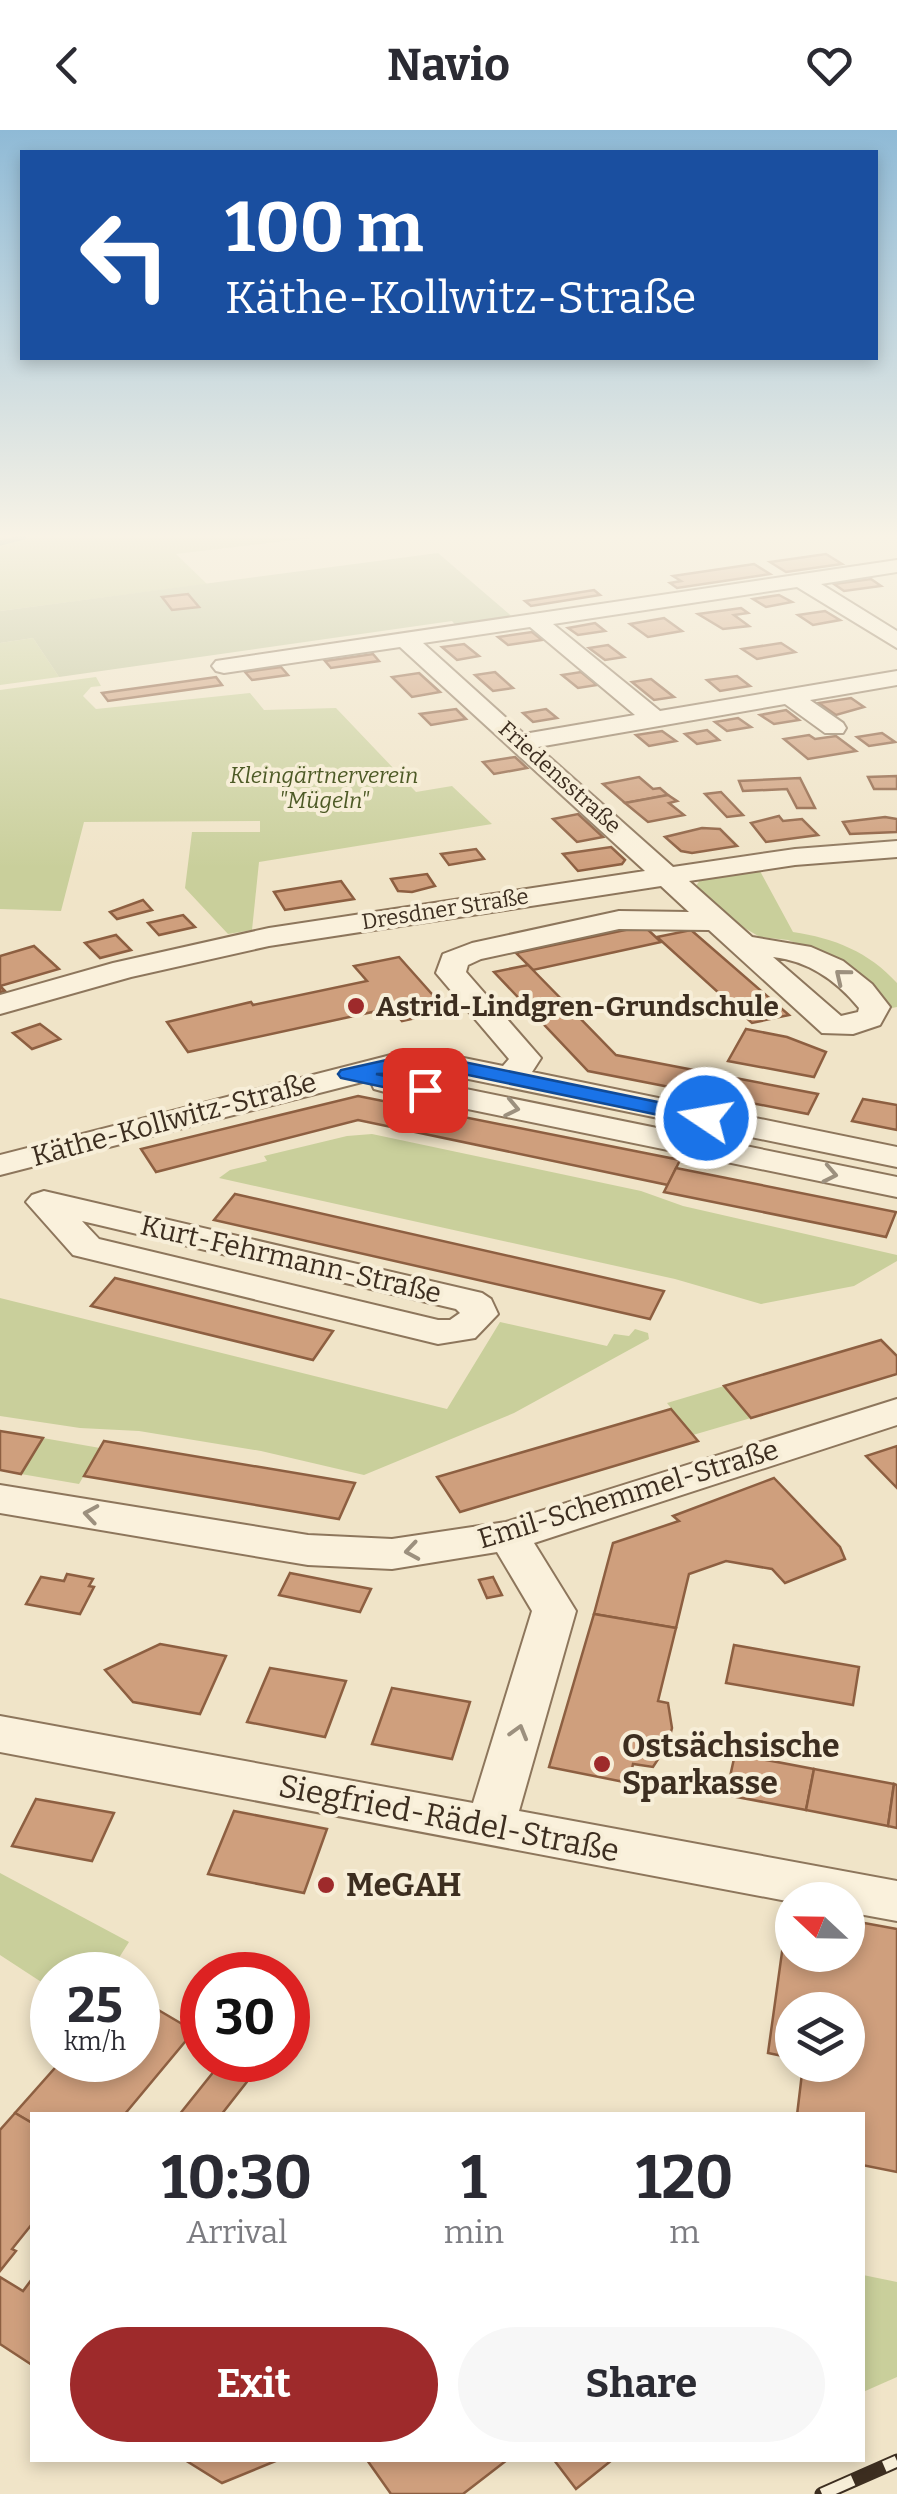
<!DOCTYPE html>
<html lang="en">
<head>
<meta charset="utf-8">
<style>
  :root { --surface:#fff; --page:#f7f7f7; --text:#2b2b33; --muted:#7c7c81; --accent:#9e2a2b }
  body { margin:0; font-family:Bitter,serif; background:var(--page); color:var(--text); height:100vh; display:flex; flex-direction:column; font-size:38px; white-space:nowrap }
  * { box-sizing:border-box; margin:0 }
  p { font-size:32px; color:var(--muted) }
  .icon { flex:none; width:55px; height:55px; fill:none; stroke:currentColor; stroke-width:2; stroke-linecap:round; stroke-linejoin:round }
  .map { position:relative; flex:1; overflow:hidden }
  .drawer { position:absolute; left:30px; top:1982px; width:835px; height:350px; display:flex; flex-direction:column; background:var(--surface); border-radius:0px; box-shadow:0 5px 15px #0003 }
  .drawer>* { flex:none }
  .banner { position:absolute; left:20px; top:20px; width:858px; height:210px; border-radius:0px; box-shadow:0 5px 15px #0003; background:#1a4fa0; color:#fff; overflow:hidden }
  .needle { width:65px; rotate:292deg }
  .buttons { position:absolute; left:775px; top:1752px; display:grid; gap:20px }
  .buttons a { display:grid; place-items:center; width:90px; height:90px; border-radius:50%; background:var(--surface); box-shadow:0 5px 15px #0003; font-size:50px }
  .speed { position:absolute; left:30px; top:1822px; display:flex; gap:20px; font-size:50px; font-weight:700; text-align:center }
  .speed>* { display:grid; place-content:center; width:130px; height:130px; border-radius:50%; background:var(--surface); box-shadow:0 5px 15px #0003; line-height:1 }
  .speed small { font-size:25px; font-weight:400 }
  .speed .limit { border:15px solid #d22; background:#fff; color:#111 }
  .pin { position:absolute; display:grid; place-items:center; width:85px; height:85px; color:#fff; margin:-42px; border-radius:20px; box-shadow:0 5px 15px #0006 }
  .me { position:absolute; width:110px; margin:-55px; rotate:282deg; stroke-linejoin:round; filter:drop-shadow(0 0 8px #0008) }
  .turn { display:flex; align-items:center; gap:35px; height:210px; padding:0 40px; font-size:45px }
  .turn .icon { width:130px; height:130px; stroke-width:2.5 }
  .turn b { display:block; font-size:70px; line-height:85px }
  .eta { display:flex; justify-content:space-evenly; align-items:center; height:170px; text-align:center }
  .eta b { font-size:60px; font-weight:700; line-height:70px }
  .action { display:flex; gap:20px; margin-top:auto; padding:20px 40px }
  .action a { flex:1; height:115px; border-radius:60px; background:var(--accent); color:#fff; font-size:40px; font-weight:700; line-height:115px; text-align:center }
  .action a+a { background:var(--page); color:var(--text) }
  header { display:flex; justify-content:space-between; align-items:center; height:130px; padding:0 40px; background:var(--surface); font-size:45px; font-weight:700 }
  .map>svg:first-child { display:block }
  .green { fill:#c9cf9b }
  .cemetery { fill:#bfc49a }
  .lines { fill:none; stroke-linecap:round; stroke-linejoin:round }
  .stream { stroke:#6f938a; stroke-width:5 }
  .building { fill:#cf9f7d; stroke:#8d5f41; stroke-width:2.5 }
  .minor-casing { stroke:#8d765c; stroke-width:4 }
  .minor { fill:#faf1dc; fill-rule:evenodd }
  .rail-casing { stroke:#3d2e20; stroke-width:15 }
  .rail { stroke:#f7eed8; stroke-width:11; stroke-dasharray:34; stroke-linecap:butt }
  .oneway { stroke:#9c907e }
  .route { fill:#1a73e8; stroke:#114b97; stroke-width:2.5 }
  .poi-dot { fill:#9e2a2b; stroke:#f7eed8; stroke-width:4 }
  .labels { text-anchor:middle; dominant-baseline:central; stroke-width:8; stroke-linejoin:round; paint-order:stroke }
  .far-park-label { font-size:22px; font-style:italic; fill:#4d5a26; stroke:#f7eed8 }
  .far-street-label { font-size:22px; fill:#3d2e20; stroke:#f7eed8 }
  .poi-label { font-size:28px; font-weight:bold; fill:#3d2e20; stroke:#f7eed8; text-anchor:start }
  .street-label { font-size:28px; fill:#3d2e20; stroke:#f7eed8 }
  .near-poi-label { font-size:32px; font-weight:bold; fill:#3d2e20; stroke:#f7eed8; text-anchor:start }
  .near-street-label { font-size:32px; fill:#3d2e20; stroke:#f7eed8 }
</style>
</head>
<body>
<header><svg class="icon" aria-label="back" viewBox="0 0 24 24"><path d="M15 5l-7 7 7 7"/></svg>Navio<svg class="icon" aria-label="heart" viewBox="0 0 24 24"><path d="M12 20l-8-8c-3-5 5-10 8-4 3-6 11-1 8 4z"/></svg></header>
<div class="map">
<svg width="897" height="2364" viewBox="0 0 897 2364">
  <rect width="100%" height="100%" fill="#f0e4c8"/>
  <!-- green -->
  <g class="green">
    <polygon points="0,407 319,407 176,424 207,454 0,481"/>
    <polygon points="33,508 59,547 0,555 0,513"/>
    <polygon points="96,547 101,556 91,557 83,566 96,579 250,563 264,580 336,578 416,662 452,656 492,694 259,732 252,800 228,804 185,758 192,702 260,702 260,691 84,692 61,781 0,779 0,560"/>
    <path d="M760 741 793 802C834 808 869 822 897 853V877L892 878 846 832 788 810 760 807 741 796 696 756 700 750Z"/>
    <polygon points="372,1004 641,1061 683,1076 897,1125 897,1131 854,1156 761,1174 675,1149 219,1048 230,1040 267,1031 264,1026 347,1006"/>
    <polygon points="0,1168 447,1279 500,1192 607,1216 614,1204 629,1206 635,1199 648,1203 649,1209 514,1283 364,1345 261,1321 139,1301 80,1298 0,1286"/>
    <polygon points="724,1256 751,1288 693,1305 667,1273"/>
    <polygon points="43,1308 100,1318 79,1354 21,1344"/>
    <polygon points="0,1743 129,1812 108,1845 52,1845 52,1859 0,1825"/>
    <polygon points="863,2145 897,2152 897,2247 863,2262"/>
  </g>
  <!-- cemetery -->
  <polygon class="cemetery" points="438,423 515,489 458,498 452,491 59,547 33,508 0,513 0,481"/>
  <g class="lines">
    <!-- stream -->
    <polyline class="stream" points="0,413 24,407"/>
  </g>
  <!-- building -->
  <g class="building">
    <polygon points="826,424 842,434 786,442 770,432"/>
    <polygon points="754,434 770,444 677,458 670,453 681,451 673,446"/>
    <polygon points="871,449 881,456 844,461 834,454"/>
    <polygon points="594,460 600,465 531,476 525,471"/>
    <polygon points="188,464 199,477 172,480 162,467"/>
    <polygon points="779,465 792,472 766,477 753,469"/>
    <polygon points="741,478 748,483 734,485 749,496 723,499 698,484"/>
    <polygon points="825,481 840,490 813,495 798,485"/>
    <polygon points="664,488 682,501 648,507 630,494"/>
    <polygon points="595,493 605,501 578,505 568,498"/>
    <polygon points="532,502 542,510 508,515 498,507"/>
    <polygon points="781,513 795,522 757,529 742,519"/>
    <polygon points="464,514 479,526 457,530 442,517"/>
    <polygon points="608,515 624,527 605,530 589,518"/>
    <polygon points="373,524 379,531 331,538 325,531"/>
    <polygon points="281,537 288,545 252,550 245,542"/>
    <polygon points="495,542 513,558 493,561 475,545"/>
    <polygon points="581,542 597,555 578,558 562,545"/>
    <polygon points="419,543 440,562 412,567 392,547"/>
    <polygon points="737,546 750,556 720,561 707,550"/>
    <polygon points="216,547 222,555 108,571 102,563"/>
    <polygon points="651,549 674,567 654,570 632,552"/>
    <polygon points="851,568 864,577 836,585 819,573"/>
    <polygon points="456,579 466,589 431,595 420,584"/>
    <polygon points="546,579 557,588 533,592 523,583"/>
    <polygon points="786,580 799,590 774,594 760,585"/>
    <polygon points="738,588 751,597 727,601 715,592"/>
    <polygon points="707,600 719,610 697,614 685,604"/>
    <polygon points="662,601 676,611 649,616 636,605"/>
    <polygon points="882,603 895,612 869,616 857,607"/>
    <polygon points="809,605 815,609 836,606 856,621 808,629 784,609"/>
    <polygon points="515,627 527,638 494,644 483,632"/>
    <polygon points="897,646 897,659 874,659 868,647"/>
    <polygon points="639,647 653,659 660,658 668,665 625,673 603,654"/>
    <polygon points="800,648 815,678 797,678 787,659 743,661 739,651"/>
    <polygon points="721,662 743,685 727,687 705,664"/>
    <polygon points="668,665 677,671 669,673 684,685 648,692 625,673"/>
    <polygon points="578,684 603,707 577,712 553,689"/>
    <polygon points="779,686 783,691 802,689 818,705 766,712 751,693"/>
    <polygon points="885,687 897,689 897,702 850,704 843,692"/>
    <polygon points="702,698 720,699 737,716 692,723 681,721 665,707"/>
    <polygon points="611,717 625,730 622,734 578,741 563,724"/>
    <polygon points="476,719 484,729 449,735 441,724"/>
    <polygon points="427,744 435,756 412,762 398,761 391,749"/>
    <polygon points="341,751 354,769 285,780 274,762"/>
    <polygon points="143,770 152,780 117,789 110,782"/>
    <polygon points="183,785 195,797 159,805 148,793"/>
    <polygon points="644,796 661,812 533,840 516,823"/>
    <polygon points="691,800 789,885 752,893 657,807"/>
    <polygon points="116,805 131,820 100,828 85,813"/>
    <polygon points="34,816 59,839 0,856 5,861 0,862 0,826"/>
    <polygon points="399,827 447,881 402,891 391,878 188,922 167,892 251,872 253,875 367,851 354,836"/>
    <polygon points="528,835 616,925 818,964 808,984 588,941 494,842"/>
    <polygon points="40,894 60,909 32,919 13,903"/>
    <polygon points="746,899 787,907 826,922 814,947 728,931"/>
    <polygon points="358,966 680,1030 668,1055 358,990 156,1042 141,1019"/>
    <polygon points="863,969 897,975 897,1000 852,991"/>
    <polygon points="676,1038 896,1082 886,1107 664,1062"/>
    <polygon points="235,1064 664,1161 650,1189 214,1090"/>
    <polygon points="115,1148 333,1201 313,1230 91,1176"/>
    <polygon points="881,1210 897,1226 897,1244 751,1288 724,1256"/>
    <polygon points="671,1279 698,1311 460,1382 437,1347"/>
    <polygon points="0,1301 43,1308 21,1344 0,1340"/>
    <polygon points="104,1311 355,1353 339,1389 84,1346"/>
    <polygon points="897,1316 897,1358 866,1326"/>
    <polygon points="774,1348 840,1417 845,1429 785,1453 772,1439 726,1431 689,1444 676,1498 594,1484 613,1413 679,1391 673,1386"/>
    <polygon points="290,1443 371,1459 360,1482 279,1465"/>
    <polygon points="67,1444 93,1449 89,1456 94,1457 80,1484 26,1474 41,1447 64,1451"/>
    <polygon points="493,1447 502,1465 487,1468 479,1450"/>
    <polygon points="594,1484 676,1498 658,1571 668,1573 672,1598 668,1614 653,1637 633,1634 629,1653 549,1637"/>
    <polygon points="160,1514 226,1526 200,1584 133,1572 105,1540"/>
    <polygon points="734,1515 859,1537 853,1575 726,1553"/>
    <polygon points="270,1538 346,1551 325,1607 247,1592"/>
    <polygon points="392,1558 470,1572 452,1629 372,1614"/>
    <polygon points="735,1624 814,1639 806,1680 726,1665"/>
    <polygon points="814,1639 894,1654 888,1696 806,1680"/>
    <polygon points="894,1654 897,1655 897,1698 888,1696"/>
    <polygon points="36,1669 114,1683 92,1731 12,1716"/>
    <polygon points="234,1681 327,1699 304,1763 208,1744"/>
    <polygon points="788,1779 792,1780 792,1825 848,1825 848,1790 897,1799 897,2042 862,2035 862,1985 797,1985 803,1935 848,1935 848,1880 792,1880 792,1928 768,1923"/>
    <polygon points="138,1868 194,1901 124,1985 32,1985 32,1993 15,1983 62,1930 138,1930"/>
    <polygon points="223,1930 264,1930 221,1985 179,1985"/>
    <polygon points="15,1983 32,1993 32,2094 12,2119 16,2121 0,2141 0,2000"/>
    <polygon points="0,2147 23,2161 32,2149 32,2235 0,2214"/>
    <polygon points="185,2330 278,2330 222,2353"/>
    <polygon points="367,2330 507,2330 463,2364 391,2364"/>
    <polygon points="554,2330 612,2330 576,2359"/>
  </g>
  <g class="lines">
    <defs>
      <g id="minor">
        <path d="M897 430V442L821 454 897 501V518L797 457 553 494 660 581 897 541V555L810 570 843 593 846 598 843 603H825L785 574 538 617 673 737 795 719 897 711V727L795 735 689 751 752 807 811 817 843 831 872 854 890 877 880 895 853 904 822 903 709 800 619 799 481 829 468 835 466 842 541 928 532 942 897 1017V1037L454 946 397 945 897 1047V1067L385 962 374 959 370 950 0 1045V1025L391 925 454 926 503 936 509 929 436 843 443 824 472 813 619 781 689 782 661 756 269 816 131 847 0 884V865L113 833 269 798 645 741 400 517 224 543 216 541 212 536 216 531ZM530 497 635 585 524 604 423 513ZM773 827C809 831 837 851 859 878L858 882 841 886Z"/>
        <path d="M44 1061 482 1163 491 1169 498 1184 475 1208 438 1214 73 1125 26 1072 32 1065ZM82 1091 456 1179 460 1183 450 1190H438L99 1109Z"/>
        <polygon points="897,1269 897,1295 534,1413 576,1481 519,1681 897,1751 897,1791 848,1782 848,1770 792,1772 0,1622 0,1586 473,1673 532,1481 497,1422 392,1439 308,1435 0,1383 0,1355 308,1405 392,1409 506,1392"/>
      </g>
    </defs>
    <!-- minor casing -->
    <use href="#minor" class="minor-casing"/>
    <!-- minor -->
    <use href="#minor" class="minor"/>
    <defs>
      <polyline id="rail" points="822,2364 897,2331"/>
    </defs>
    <!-- rail casing -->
    <use href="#rail" class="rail-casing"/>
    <!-- rail -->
    <use href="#rail" class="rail"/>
  </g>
  <!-- one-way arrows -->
  <defs><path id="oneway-chevron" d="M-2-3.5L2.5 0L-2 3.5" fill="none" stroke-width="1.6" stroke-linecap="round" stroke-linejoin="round" transform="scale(2.5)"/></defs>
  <g class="oneway">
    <use href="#oneway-chevron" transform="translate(842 846) rotate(-141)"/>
    <use href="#oneway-chevron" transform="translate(512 978) rotate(12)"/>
    <use href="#oneway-chevron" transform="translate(830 1044) rotate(11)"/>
    <use href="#oneway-chevron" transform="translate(91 1384) rotate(-171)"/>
    <use href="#oneway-chevron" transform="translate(412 1421) rotate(171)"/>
    <use href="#oneway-chevron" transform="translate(519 1602) rotate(-74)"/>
  </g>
  <!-- sky -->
  <linearGradient id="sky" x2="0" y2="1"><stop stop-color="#8fbad6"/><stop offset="0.55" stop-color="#f8f3e6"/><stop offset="1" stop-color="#f8f3e6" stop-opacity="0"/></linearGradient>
  <rect width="897" height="738" fill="url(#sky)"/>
  <!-- route -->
  <polygon class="route" points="391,929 454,930 706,982 716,988 706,995 454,942 376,944 432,956 432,964 425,966 341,948 338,944 341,940"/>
  <!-- markers -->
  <g class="poi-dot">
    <circle cx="356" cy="876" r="10"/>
    <circle cx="602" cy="1634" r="10"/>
    <circle cx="326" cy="1755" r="10"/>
  </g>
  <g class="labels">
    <!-- far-park labels -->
    <g class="far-park-label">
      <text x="324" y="645">Kleingärtnerverein<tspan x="324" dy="25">"Mügeln"</tspan></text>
    </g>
    <!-- far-street labels -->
    <g class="far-street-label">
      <text transform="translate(560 647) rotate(42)">Friedensstraße</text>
      <text transform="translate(445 779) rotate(-9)">Dresdner Straße</text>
    </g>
    <!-- poi labels -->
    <g class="poi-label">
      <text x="376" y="876">Astrid-Lindgren-Grundschule</text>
    </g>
    <!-- street labels -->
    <g class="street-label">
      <text transform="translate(174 989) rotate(-15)">Käthe-Kollwitz-Straße</text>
      <text transform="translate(291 1129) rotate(13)">Kurt-Fehrmann-Straße</text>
      <text transform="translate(628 1364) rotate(-17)">Emil-Schemmel-Straße</text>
    </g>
    <!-- near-poi labels -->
    <g class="near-poi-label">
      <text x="622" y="1616">Ostsächsische<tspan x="622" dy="37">Sparkasse</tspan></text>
      <text x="346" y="1755">MeGAH</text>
    </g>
    <!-- near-street labels -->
    <g class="near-street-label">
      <text transform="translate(449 1688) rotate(11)">Siegfried-Rädel-Straße</text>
    </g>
  </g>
</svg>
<div class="buttons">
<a><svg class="needle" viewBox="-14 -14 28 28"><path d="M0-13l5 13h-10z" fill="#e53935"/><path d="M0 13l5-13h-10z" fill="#7c7c81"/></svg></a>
<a><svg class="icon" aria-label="layers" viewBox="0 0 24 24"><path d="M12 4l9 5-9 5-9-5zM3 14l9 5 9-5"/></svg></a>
</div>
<div class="speed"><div>25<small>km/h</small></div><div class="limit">30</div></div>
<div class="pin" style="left:425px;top:960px;background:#d93025"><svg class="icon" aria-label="arrive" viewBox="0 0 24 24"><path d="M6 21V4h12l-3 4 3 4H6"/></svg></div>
<svg class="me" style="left:706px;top:988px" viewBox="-20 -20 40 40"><circle r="17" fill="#1a73e8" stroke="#fff" stroke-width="3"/><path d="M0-11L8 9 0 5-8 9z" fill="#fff"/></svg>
<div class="banner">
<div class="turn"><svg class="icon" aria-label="left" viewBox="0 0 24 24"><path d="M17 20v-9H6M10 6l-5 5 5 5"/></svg><div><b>100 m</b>Käthe-Kollwitz-Straße</div></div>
</div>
<section class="drawer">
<div class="eta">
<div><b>10:30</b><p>Arrival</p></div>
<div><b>1</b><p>min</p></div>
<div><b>120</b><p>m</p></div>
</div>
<div class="action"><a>Exit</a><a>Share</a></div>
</section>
</div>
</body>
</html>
